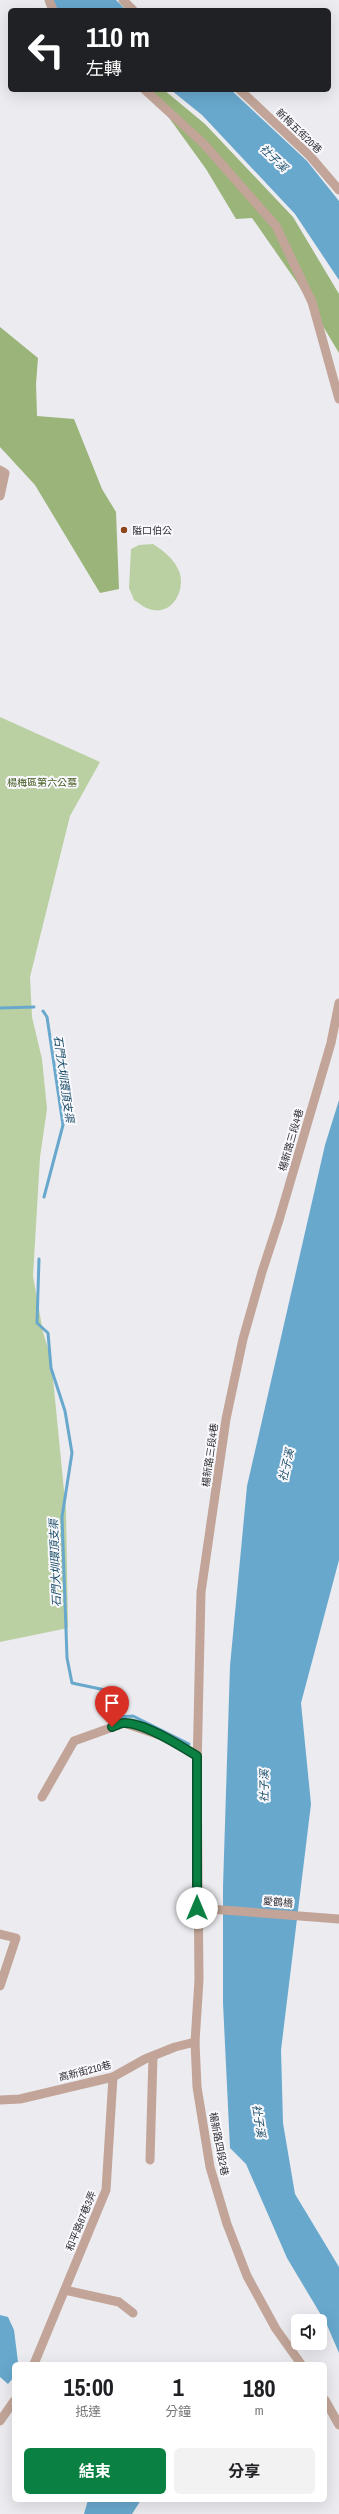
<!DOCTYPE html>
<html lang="zh-TW">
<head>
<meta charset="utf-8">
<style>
  :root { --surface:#fff; --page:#f2f2f2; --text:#202124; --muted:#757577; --accent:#0b8043 }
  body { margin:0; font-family:"Archivo Narrow","Noto Sans TC",sans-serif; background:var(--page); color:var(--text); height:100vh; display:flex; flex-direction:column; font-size:15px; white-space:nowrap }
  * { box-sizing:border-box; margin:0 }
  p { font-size:13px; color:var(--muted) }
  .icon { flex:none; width:22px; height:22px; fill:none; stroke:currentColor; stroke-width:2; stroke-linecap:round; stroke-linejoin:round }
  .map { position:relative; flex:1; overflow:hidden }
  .details { position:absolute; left:12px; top:2362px; width:315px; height:140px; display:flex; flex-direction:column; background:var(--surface); border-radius:6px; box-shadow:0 4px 16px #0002 }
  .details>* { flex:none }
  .banner { position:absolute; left:8px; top:8px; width:323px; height:84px; border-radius:6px; box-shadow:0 4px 16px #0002; background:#202124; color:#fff; overflow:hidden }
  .fabs { position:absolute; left:291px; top:2314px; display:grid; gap:8px }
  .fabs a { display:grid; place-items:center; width:36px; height:36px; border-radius:6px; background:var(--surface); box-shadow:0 4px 16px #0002; font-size:20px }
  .pin { position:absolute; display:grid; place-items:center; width:34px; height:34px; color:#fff; margin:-41px -17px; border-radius:50% 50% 50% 0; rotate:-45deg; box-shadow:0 0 4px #0007 }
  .pin .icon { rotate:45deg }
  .me { position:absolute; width:44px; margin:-22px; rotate:0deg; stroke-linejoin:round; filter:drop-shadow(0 0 3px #0008) }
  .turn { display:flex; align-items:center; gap:14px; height:84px; padding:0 12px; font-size:18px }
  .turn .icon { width:52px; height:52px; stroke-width:2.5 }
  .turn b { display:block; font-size:28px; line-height:34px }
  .eta { display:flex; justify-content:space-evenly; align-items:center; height:68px; text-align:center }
  .eta b { font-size:24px; font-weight:700; line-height:28px }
  .primary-button { display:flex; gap:8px; margin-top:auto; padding:8px 12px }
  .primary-button a { flex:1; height:46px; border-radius:6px; background:var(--accent); color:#fff; font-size:16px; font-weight:700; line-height:46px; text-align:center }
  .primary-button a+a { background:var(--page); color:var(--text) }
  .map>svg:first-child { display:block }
  .green { fill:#bbd0a2 }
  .forest { fill:#9ab479 }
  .water { fill:#68a8cd }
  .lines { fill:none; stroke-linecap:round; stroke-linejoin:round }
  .stream { stroke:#68a8cd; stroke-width:3 }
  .minor { stroke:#c2a598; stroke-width:9 }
  .route-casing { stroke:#07532c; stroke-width:10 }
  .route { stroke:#0b8043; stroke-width:7 }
  .poi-dot { fill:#8d471e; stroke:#f8f8fd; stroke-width:1.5 }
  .labels { text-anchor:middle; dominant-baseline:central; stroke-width:4; stroke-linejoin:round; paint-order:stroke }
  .street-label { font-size:10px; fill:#2f2f31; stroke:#f8f8fd }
  .poi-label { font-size:10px; fill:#2f2f31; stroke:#f8f8fd; text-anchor:start }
  .park-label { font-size:10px; fill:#3f5719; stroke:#f8f8fd }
  .water-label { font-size:11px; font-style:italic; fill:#184c66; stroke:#f8f8fd }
</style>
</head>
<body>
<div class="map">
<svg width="339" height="2514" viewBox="0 0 339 2514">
  <rect width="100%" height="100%" fill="#ebebf0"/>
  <!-- green -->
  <g class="green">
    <path d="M153 544C164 551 174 559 179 571 186 588 174 614 153 610 146 609 140 604 134 600L129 588 131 549 139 545Z"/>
    <polygon points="0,717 100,762 70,816 30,977 32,1017 42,1059 47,1109 40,1157 33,1276 43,1332 51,1358 66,1511 68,1628 0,1642"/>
  </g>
  <!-- forest -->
  <g class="forest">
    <polygon points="149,90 164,90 205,124 293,217 339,294 339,353 296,281 252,218 236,219 206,169"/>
    <polygon points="0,327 38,358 36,384 37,416 74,419 102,489 116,512 119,589 100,593 35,485 0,447"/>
  </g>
  <!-- water -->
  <g class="water">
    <polygon points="52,0 116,0 126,10 58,10"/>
    <polygon points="171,90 231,90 307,161 339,201 339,280 295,214 202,115"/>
    <polygon points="339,1100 339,1560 301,1703 311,1804 281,2050 283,2123 295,2194 339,2267 339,2353 327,2325 287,2258 246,2164 230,2148 223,2003 223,1887 230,1666 247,1486 325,1145"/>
    <polygon points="0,2315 8,2317 14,2330 18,2362 19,2364 14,2364 14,2377 8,2384 0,2377"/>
    <polygon points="88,2500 141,2500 132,2514 84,2514"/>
  </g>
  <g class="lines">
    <!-- stream -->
    <g class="stream">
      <polyline points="0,1008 34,1007"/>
      <polyline points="43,1011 47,1017 63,1125 44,1197"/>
      <polyline points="39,1259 37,1323 48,1333 51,1368 65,1411 72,1453 62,1517 67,1658 72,1683 110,1691 116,1703 118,1717 133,1716 189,1744"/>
    </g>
    <!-- minor -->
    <g class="minor">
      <polyline points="49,0 53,10"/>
      <polyline points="123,0 133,10"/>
      <polyline points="145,90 204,144 276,226 312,302 339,399"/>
      <polyline points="240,90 310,156 339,190"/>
      <polyline points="0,470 5,473 0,496"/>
      <polyline points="42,1797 74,1741 124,1723 168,1738 197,1756"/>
      <polyline points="197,1908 339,1919"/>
      <polyline points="0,1934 16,1938 0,1986"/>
      <polyline points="0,2100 20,2099 113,2077 145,2059 175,2047 195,2042"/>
      <polyline points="150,2160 153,2056"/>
      <polyline points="65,2290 119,2302 133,2313"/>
      <polyline points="34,2364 106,2190 113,2077"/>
      <polyline points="301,2364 276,2329 247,2276 227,2224 210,2167 197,2087 195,2042 199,1980 197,1769 201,1592 226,1419 243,1339 262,1272 279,1220 331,1043 339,1003"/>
      <polyline points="325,2400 339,2425"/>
      <polyline points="0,2421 14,2401"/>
    </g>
  </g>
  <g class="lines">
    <defs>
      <path id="route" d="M112 1727C115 1726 120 1723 123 1723 142 1721 181 1746 197 1756V1908"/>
    </defs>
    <!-- route casing -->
    <use href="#route" class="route-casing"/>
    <!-- route -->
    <use href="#route" class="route"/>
  </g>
  <!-- markers -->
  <circle class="poi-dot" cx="124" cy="530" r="4"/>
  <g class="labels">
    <!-- street labels -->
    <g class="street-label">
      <text transform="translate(299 131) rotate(44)">新梅五街20巷</text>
      <text transform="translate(291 1140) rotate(-74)">楊新路三段4巷</text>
      <text transform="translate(210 1455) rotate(-82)">楊新路三段4巷</text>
      <text transform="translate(278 1902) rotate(5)">愛鶴橋</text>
      <text transform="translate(85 2071) rotate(-14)">高新街210巷</text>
      <text transform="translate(219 2144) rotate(79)">楊新路四段2巷</text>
      <text transform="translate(81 2221) rotate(-68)">和平路87巷3弄</text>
    </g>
    <!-- poi labels -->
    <g class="poi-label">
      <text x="132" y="530">隘口伯公</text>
    </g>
    <!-- park labels -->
    <g class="park-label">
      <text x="42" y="782">楊梅區第六公墓</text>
    </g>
    <!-- water labels -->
    <g class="water-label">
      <text transform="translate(274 158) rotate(44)">社子溪</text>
      <text transform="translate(64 1079) rotate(82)">石門大圳環頂支渠</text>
      <text transform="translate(286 1465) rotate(-77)">社子溪</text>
      <text transform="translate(55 1563) rotate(-92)">石門大圳環頂支渠</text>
      <text transform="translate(264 1786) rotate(-90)">社子溪</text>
      <text transform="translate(259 2121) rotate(81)">社子溪</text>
    </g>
  </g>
</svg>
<div class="fabs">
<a><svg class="icon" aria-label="sound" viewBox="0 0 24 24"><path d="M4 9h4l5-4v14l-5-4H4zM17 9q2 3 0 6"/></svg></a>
</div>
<div class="pin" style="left:112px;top:1727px;background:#d93025"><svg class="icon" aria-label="arrive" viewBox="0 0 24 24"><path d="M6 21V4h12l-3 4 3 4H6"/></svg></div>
<svg class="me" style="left:197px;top:1908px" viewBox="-20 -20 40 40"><circle r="19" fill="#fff"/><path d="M0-13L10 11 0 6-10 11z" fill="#0b8043"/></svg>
<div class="banner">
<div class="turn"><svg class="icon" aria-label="left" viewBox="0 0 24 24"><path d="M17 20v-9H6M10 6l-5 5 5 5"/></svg><div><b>110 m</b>左轉</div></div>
</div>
<section class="details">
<div class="eta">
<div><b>15:00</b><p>抵達</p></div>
<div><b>1</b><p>分鐘</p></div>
<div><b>180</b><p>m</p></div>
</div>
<div class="primary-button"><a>結束</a><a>分享</a></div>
</section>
</div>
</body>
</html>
